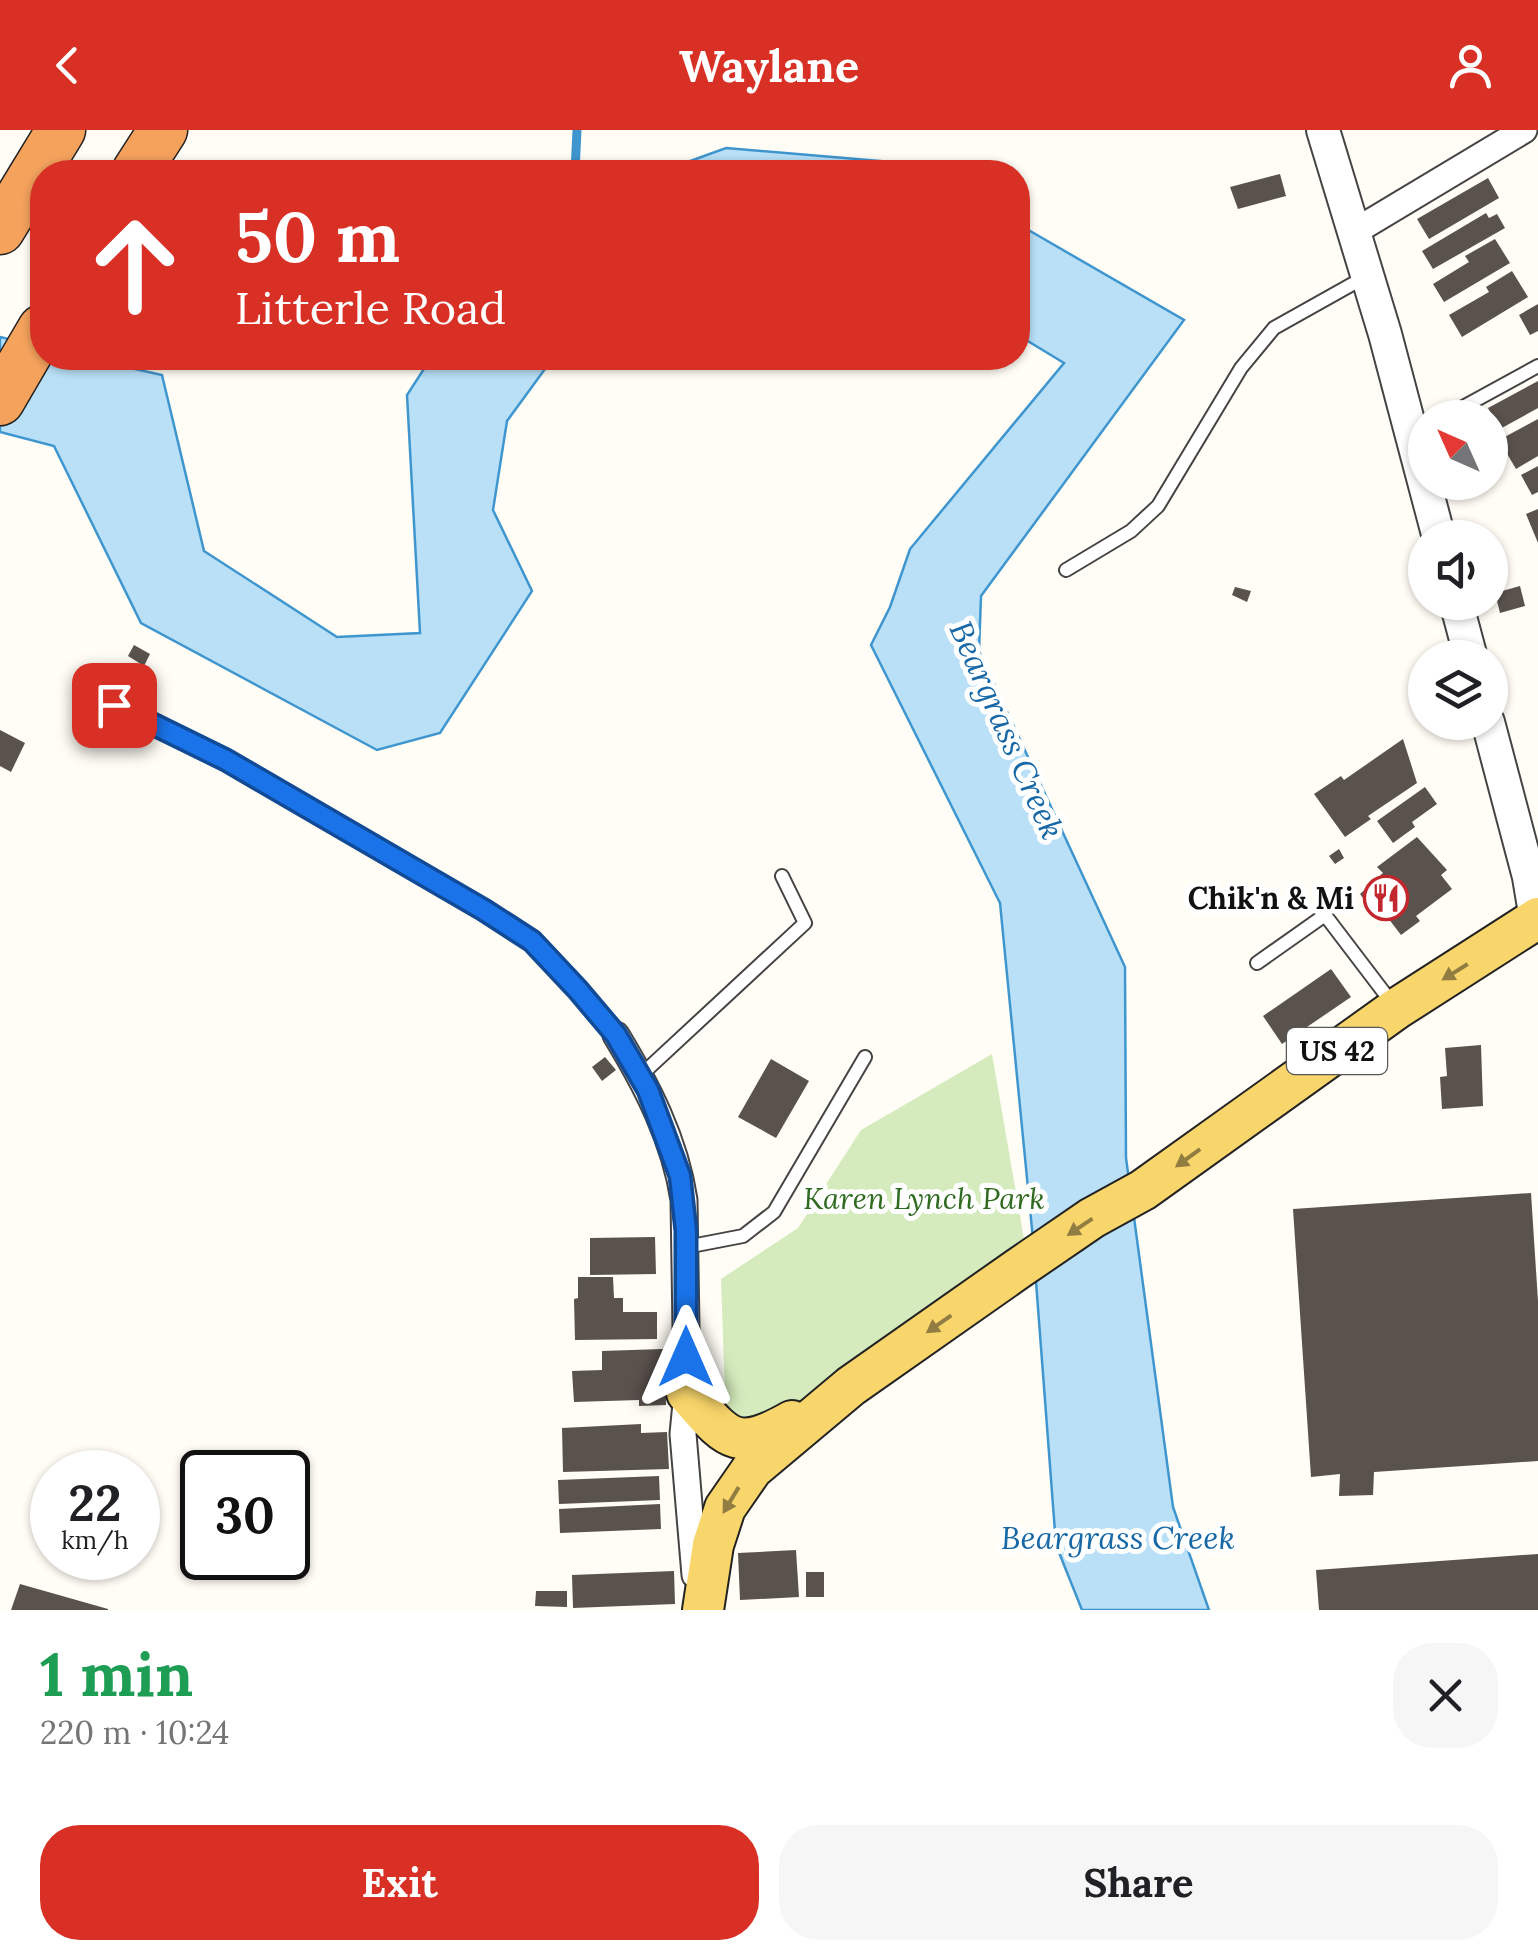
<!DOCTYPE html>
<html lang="en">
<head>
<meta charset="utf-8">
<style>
  :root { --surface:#fff; --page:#f6f6f6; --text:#202124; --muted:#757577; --accent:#d93025 }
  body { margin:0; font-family:Lora,serif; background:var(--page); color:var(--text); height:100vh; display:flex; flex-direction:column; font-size:38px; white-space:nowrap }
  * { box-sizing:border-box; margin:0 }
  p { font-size:32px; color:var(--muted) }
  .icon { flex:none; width:55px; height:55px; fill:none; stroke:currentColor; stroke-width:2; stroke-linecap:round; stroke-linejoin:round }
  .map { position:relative; height:1480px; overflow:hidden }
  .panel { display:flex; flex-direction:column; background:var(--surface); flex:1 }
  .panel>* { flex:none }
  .top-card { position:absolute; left:30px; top:30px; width:1000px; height:210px; border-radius:40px; box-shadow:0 2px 8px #0004; background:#d93025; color:#fff; overflow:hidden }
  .needle { width:65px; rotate:315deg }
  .tools { position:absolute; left:1408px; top:270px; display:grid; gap:20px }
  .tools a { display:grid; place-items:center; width:100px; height:100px; border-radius:50%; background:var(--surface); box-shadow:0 2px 8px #0004; font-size:50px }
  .speed { position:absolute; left:30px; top:1320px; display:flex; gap:20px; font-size:50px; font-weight:700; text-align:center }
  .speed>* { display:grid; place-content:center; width:130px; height:130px; border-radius:50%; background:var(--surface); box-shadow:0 2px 8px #0004; line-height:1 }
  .speed small { font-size:25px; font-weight:400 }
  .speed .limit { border:5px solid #111; border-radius:15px; background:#fff; color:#111 }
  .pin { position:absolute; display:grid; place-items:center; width:85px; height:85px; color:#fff; margin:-42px; border-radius:20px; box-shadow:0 5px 15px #0006 }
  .me { position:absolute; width:110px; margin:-55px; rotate:0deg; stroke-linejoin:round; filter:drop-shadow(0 0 8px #0008) }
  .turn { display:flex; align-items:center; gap:35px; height:210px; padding:0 40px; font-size:45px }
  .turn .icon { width:130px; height:130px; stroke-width:2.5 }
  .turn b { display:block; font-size:70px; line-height:85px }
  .round { display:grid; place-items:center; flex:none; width:105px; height:105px; border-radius:40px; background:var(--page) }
  .headline { display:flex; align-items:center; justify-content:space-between; height:170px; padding:0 40px }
  h1 { font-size:60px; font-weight:800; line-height:75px; color:#1e9e55 }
  .action { display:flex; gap:20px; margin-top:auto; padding:20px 40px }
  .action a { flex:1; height:115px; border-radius:40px; background:var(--accent); color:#fff; font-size:40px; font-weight:800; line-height:115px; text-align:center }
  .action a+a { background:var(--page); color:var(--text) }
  header { display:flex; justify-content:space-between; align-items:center; height:130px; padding:0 40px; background:var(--accent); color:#fff; font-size:45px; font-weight:800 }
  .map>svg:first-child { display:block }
  .green { fill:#d5ebbd }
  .water { fill:#b9e0f7; stroke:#3f96cf; stroke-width:2.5 }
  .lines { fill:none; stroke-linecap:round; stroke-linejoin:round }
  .stream { stroke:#3f96cf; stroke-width:9 }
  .building { fill:#5a524d }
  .service-casing { stroke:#444; stroke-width:16 }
  .minor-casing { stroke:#444; stroke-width:29 }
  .tertiary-casing { stroke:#444; stroke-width:36 }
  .primary-casing { stroke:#222; stroke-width:44 }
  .motorway-casing { stroke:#222; stroke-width:51 }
  .service { stroke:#fff; stroke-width:12 }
  .minor { stroke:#fff; stroke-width:25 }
  .tertiary { stroke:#fff; stroke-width:32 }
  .primary { stroke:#f9d66b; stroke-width:40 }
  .motorway { stroke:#f5a25d; stroke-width:48 }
  .oneway { fill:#917d42 }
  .route-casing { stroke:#114b97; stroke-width:25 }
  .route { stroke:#1a73e8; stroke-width:18 }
  .labels { text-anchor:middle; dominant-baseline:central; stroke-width:10; stroke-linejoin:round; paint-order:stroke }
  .shield { fill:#fff; stroke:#585858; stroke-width:2.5 }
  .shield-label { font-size:28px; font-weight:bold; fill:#111 }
  .poi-label { font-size:30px; font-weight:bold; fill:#111; stroke:#fff; text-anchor:end }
  .park-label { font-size:30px; font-style:italic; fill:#2f6b1f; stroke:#fff }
  .water-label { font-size:32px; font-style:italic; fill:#1768a6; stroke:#fff }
</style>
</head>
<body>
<header><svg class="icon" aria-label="back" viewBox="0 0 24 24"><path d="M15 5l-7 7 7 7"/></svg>Waylane<svg class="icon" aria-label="person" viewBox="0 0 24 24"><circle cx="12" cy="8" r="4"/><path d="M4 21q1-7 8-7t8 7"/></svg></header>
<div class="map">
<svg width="1538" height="1480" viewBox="0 0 1538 1480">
  <rect width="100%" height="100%" fill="#fffdf5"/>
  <!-- green -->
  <polygon class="green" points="992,924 1024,1109 770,1292 726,1294 721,1149 798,1098 861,1000"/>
  <!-- water -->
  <g class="water">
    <polygon points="726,18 915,34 929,42 660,42"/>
    <polygon points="1018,94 1184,190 981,466 979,521 1125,837 1126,1028 1173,1377 1209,1480 1082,1480 1056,1415 1032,1099 1000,773 871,515 890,477 910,419 1064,233 1018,205"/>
    <polygon points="0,207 42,217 42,228 86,228 162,245 204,421 337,507 420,503 407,265 431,228 553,228 507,291 493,380 532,461 440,603 377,620 141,493 54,316 0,302"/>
  </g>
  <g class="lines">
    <!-- stream -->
    <polyline class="stream" points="575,42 577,0"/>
  </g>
  <!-- building -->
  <g class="building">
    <polygon points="1280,44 1286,66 1238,79 1230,57"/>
    <polygon points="1488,48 1499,68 1429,109 1417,89"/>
    <polygon points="1486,83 1489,88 1497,84 1505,98 1433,139 1422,121"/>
    <polygon points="1495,109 1510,133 1444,172 1433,154 1469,132 1465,126"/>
    <polygon points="1512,141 1528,167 1462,207 1449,185 1489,162 1486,157"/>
    <polygon points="1538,174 1538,201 1530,205 1519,185"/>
    <polygon points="1538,251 1538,278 1500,299 1488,278"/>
    <polygon points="1538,289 1538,326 1516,339 1499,310"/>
    <polygon points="1538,336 1538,362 1532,365 1521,345"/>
    <polygon points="1538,379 1538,413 1526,384"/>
    <polygon points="1520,456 1525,476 1500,483 1495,463"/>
    <polygon points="1235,457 1251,461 1247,472 1232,465"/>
    <polygon points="134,515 150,524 144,536 128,526"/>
    <polygon points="0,600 25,613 11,642 0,636"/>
    <polygon points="1403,609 1417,653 1368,686 1371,689 1345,707 1314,664 1341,646 1344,650"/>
    <polygon points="1425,657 1437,674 1412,692 1415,697 1393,713 1377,691"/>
    <polygon points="1417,707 1447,740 1441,745 1452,759 1416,786 1420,791 1401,805 1385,784 1379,789 1360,764 1383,743 1377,737"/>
    <polygon points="1339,719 1344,728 1335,734 1329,726"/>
    <polygon points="1331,839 1351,867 1282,914 1263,886"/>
    <polygon points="1481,915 1483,976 1442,979 1440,947 1447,946 1445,918"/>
    <polygon points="605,927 616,940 602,951 592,937"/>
    <polygon points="771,929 809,951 776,1008 738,987"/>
    <polygon points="1531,1063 1538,1171 1538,1331 1374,1342 1373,1365 1339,1366 1340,1344 1311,1347 1293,1079"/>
    <polygon points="655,1107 656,1144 590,1145 590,1108"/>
    <polygon points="578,1147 613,1147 614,1168 623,1168 623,1182 657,1182 657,1209 575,1210 574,1169 578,1168"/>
    <polygon points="662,1219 665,1219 666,1275 639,1276 639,1270 574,1272 572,1241 602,1240 602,1221"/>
    <polygon points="641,1294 641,1303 667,1302 669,1339 563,1342 562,1298"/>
    <polygon points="659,1346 660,1370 559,1374 558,1350"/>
    <polygon points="660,1374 661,1399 560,1403 559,1379"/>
    <polygon points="796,1420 799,1467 740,1470 738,1423"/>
    <polygon points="1538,1424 1538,1480 1319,1480 1316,1440"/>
    <polygon points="674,1441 675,1474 573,1478 572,1445"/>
    <rect x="806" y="1442" width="18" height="25"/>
    <polygon points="20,1454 108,1479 108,1480 11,1480"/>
    <polygon points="536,1461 567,1461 567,1477 535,1476"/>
  </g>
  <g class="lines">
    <defs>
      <g id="service">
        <polyline points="1443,288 1538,236"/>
        <polyline points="1066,440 1131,401 1158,376 1241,238 1274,198 1365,147"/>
        <polyline points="96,566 226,630 532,811 616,905"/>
        <polyline points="1257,833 1325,785 1392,873"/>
        <polyline points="640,946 805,793 782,746"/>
        <polyline points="686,1117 743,1106 774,1082 865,927"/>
      </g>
      <g id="minor">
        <polyline points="1354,102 1524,0"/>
        <path d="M616 905C647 956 675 1010 684 1070L687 1263 683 1304 695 1445"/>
      </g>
      <g id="tertiary">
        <polyline points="1323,0 1385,204 1439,408"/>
        <polyline points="1456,472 1471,528"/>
        <polyline points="1488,592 1529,747 1536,789"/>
      </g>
      <g id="primary">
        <path d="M687 1263C727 1308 734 1324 792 1291"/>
        <polyline points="703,1480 713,1415 725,1378 752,1339 851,1256 1019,1138 1092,1088 1143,1060 1396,879 1538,788"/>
      </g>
      <g id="motorway">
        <polyline points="136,42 163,0"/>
        <polyline points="0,100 61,0"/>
        <polyline points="0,271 42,199"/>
      </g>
    </defs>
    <!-- service casing -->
    <use href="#service" class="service-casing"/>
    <!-- minor casing -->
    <use href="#minor" class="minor-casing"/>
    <!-- tertiary casing -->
    <use href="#tertiary" class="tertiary-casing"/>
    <!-- primary casing -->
    <use href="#primary" class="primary-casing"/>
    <!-- motorway casing -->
    <use href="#motorway" class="motorway-casing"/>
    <!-- service -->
    <use href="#service" class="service"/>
    <!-- minor -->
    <use href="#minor" class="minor"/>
    <!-- tertiary -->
    <use href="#tertiary" class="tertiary"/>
    <!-- primary -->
    <use href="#primary" class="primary"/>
    <!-- motorway -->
    <use href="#motorway" class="motorway"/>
  </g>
  <!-- one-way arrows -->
  <defs><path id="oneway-solid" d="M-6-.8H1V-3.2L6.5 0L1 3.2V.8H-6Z" transform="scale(2.5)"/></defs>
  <g class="oneway">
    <use href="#oneway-solid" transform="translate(1455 842) rotate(148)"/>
    <use href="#oneway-solid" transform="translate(1188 1028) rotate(144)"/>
    <use href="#oneway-solid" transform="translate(1080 1097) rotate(146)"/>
    <use href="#oneway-solid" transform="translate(939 1194) rotate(145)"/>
    <use href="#oneway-solid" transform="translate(731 1370) rotate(121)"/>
  </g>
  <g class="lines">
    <defs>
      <polyline id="route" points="114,575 226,630 484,780 532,811 578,860 616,905 648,960 680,1046 686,1101 686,1227"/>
    </defs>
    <!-- route casing -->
    <use href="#route" class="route-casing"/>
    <!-- route -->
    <use href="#route" class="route"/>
  </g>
  <!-- icons -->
  <defs>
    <symbol id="restaurant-ring" viewBox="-11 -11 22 22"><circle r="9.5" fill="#fff" stroke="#c4262e" stroke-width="1.5"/><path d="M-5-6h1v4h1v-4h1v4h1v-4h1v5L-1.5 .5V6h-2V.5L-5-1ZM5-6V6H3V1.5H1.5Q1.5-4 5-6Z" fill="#c4262e"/></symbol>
  </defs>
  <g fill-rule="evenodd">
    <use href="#restaurant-ring" x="1361" y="743" width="50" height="50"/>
  </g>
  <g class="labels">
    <!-- shield labels -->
    <rect class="shield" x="1287" y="898" width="100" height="46" rx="8"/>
    <g class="shield-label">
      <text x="1337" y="921">US 42</text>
    </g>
    <!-- poi labels -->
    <g class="poi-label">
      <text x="1354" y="768">Chik'n &amp; Mi</text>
    </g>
    <!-- park labels -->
    <g class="park-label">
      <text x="924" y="1068">Karen Lynch Park</text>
    </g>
    <!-- water labels -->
    <g class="water-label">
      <text transform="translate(1007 600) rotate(66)">Beargrass Creek</text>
      <text x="1118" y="1407">Beargrass Creek</text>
    </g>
  </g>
</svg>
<div class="tools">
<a><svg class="needle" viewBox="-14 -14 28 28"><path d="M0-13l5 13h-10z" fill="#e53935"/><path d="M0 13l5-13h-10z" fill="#757577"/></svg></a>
<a><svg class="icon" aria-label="sound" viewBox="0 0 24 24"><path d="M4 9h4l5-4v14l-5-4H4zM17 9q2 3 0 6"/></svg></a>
<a><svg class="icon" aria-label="layers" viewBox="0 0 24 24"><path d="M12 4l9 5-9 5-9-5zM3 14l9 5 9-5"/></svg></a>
</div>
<div class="speed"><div>22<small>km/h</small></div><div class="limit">30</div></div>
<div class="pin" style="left:114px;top:575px;background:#d93025"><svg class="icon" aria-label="arrive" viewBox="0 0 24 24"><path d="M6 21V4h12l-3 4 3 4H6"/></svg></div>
<svg class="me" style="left:686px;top:1227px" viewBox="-20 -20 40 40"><path d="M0-17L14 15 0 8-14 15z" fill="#1a73e8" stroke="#fff" stroke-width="4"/></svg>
<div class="top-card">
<div class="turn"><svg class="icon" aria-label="ahead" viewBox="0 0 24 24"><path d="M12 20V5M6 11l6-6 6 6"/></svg><div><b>50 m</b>Litterle Road</div></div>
</div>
</div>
<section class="panel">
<div class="headline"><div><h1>1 min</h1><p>220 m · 10:24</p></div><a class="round"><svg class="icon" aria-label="close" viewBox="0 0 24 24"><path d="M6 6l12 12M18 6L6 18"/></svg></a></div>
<div class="action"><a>Exit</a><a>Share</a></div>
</section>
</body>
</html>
